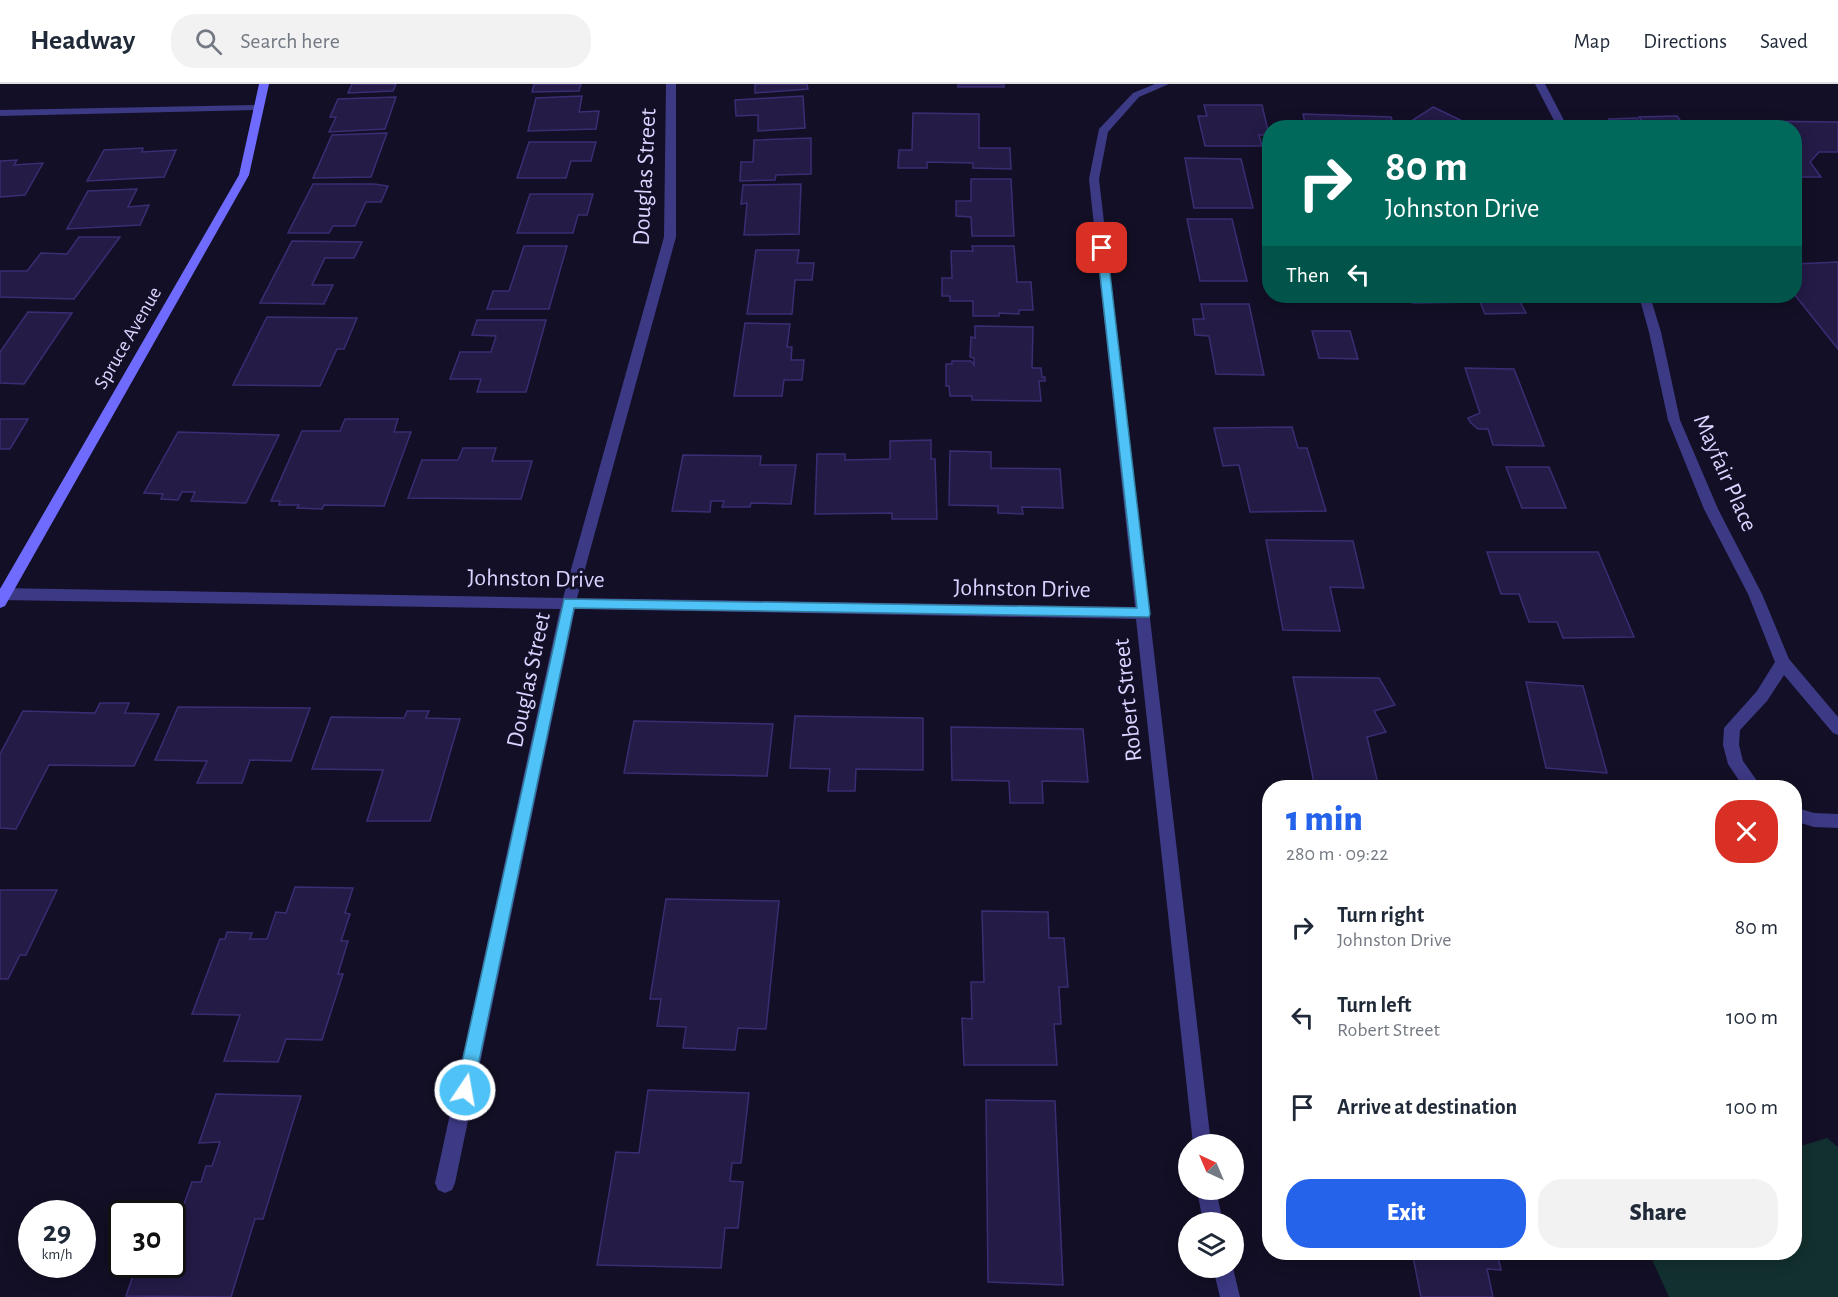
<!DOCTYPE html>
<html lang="en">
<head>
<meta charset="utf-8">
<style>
  :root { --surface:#fff; --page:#f2f2f3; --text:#1f2937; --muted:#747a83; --line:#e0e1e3; --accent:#2563eb }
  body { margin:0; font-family:"Alegreya Sans",sans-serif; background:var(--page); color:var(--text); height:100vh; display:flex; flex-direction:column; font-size:22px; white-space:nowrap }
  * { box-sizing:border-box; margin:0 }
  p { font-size:20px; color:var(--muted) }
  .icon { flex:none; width:33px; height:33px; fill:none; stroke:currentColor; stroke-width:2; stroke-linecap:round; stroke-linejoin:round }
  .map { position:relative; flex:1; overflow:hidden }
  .details { position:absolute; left:1262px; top:696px; width:540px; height:480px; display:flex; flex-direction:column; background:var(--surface); border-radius:24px; box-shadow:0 3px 15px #0003 }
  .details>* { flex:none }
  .top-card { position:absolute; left:1262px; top:36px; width:540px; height:183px; border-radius:24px; box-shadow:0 3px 15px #0003; background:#00695c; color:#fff; overflow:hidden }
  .needle { width:39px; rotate:316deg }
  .tools { position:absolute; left:1178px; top:1050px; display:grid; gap:12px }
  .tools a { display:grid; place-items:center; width:66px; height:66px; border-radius:50%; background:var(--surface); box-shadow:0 3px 15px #0003; font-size:30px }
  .speed { position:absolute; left:18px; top:1116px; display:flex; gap:12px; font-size:30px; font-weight:700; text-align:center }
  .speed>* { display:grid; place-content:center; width:78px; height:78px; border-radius:50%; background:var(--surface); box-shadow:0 3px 15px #0003; line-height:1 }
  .speed small { font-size:15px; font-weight:400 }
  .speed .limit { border:3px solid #111; border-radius:9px; background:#fff; color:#111 }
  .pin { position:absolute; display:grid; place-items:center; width:51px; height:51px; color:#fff; margin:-26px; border-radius:12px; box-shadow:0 3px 9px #0006 }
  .me { position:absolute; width:66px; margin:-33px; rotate:12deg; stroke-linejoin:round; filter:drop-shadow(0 0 4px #0008) }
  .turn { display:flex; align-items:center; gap:21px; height:126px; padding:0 24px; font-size:27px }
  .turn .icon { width:78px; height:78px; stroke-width:2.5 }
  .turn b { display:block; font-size:42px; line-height:51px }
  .then { display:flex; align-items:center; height:57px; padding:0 24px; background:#0003; gap:12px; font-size:22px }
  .round { display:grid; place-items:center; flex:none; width:63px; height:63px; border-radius:24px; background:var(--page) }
  .summary { display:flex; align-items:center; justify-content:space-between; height:102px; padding:0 24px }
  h1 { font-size:36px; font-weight:800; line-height:45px; color:var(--accent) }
  .action { display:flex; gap:12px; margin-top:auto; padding:12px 24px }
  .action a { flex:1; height:69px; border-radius:24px; background:var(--accent); color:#fff; font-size:24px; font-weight:800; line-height:69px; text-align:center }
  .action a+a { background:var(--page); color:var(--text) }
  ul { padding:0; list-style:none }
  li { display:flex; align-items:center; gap:18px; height:90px; padding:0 24px }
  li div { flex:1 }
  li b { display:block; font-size:22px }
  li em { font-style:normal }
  header { display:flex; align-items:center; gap:36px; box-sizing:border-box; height:84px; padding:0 30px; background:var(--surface); border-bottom:2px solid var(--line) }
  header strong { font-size:28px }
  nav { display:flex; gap:33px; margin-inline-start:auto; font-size:21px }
  .search { width:420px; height:54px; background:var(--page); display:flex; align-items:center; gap:15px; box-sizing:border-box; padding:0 21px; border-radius:24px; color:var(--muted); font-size:22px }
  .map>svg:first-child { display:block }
  .green { fill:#12302f }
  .building { fill:#241b47; stroke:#3b2d73; stroke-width:1.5 }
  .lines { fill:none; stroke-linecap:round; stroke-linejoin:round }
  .street { fill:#3d3a85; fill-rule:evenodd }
  .secondary { fill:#6f6bff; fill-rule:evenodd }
  .route { fill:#4fc3f7; stroke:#337fa1; stroke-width:1.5 }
  .labels { text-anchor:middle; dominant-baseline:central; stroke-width:6; stroke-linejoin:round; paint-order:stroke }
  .far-street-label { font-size:20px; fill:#d9d4ff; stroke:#130f26 }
  .street-label { font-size:24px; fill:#d9d4ff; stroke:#130f26 }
</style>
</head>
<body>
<header>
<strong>Headway</strong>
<div class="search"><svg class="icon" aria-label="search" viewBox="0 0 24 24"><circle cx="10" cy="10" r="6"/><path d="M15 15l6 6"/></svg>Search here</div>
<nav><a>Map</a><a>Directions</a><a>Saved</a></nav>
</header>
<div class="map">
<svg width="1838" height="1213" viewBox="0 0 1838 1213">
  <rect width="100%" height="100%" fill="#130f26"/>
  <!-- green -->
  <polygon class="green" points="1827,1054 1838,1063 1838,1213 1669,1213 1649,1169 1794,1168 1794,1064"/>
  <!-- building -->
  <g class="building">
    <polygon points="352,0 396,0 393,7 348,9"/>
    <polygon points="534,0 581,0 579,7 532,8"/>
    <polygon points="755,0 807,0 808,5 755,9"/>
    <rect x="958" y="0" width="46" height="3"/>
    <polygon points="582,12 579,28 599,27 596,45 528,47 536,14"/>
    <polygon points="803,12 805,44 758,47 758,31 736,32 735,16"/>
    <polygon points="396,13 385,45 329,48 336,33 330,33 338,15"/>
    <polygon points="1204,21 1262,21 1269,51 1259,51 1262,62 1205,62 1198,32 1207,32"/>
    <polygon points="1433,23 1477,44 1422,44 1410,38"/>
    <polygon points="913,29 979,30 979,64 1010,64 1011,85 973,84 973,79 927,78 927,84 898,84 899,66 912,66"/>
    <polygon points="1303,30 1391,33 1395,44 1306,44"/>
    <polygon points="1677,32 1682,39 1715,39 1719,44 1614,44 1609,35 1637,34 1640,38 1643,38 1639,33"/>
    <polygon points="1742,37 1838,38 1838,68 1819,68 1810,78 1821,93 1796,93 1794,90 1794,44 1747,44"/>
    <polygon points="387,49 371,93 313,94 332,51"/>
    <polygon points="811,54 811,90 776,91 775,96 740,97 741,78 753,78 754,56"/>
    <polygon points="529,58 596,58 591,77 571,77 566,94 517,94"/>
    <polygon points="143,64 142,68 176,66 164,93 87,97 104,66"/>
    <polygon points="1185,74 1241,75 1253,124 1194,124"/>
    <polygon points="17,76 14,81 43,79 25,111 0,113 0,77"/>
    <polygon points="971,95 1011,95 1014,152 972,152 971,133 956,132 956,117 971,117"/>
    <polygon points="313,100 374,100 388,102 381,118 366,118 355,142 333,142 329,149 288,149"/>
    <polygon points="801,100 799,150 744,151 747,119 741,120 743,101"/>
    <polygon points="137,105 128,123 149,121 140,141 67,145 88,107"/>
    <polygon points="530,110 593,110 587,131 578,131 573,149 517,149"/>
    <polygon points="1187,135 1232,135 1247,197 1200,197"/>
    <polygon points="79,153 120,153 74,215 0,213 0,187 27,187 41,169 67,170"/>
    <polygon points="292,157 362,158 354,174 325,174 312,201 333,201 324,220 260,219"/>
    <polygon points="524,162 567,162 549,225 487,225 493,207 509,207"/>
    <polygon points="972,162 1014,162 1017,198 1031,198 1033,226 1019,226 1019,230 999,229 999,232 973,232 973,217 950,217 950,212 942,212 942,194 952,194 951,167 973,167"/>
    <polygon points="756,166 799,166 797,179 814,179 812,196 795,196 792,230 747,230"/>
    <polygon points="1838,178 1838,265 1794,210 1794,180"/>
    <polygon points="1410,212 1517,212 1526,229 1485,230 1480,218 1413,219"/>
    <polygon points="1201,220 1249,220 1264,291 1216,290 1209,252 1195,251 1193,235 1204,235"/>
    <polygon points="28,228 72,229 24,300 0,299 0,268"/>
    <polygon points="267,233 357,234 344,265 337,265 320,302 233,301"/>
    <polygon points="477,236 546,236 526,308 477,308 481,295 450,295 460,268 491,268 496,252 472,251"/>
    <polygon points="745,239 790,240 787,263 792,263 791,276 804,276 802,296 784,296 782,312 734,312"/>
    <polygon points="975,242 1033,243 1032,284 1041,284 1042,293 1045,293 1045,297 1039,297 1041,317 972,316 972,312 950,312 949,302 946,302 946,280 952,280 952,277 971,277 974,281 974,274 970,273 971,253 975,254"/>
    <polygon points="1312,247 1350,247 1358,275 1319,274"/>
    <polygon points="1465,284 1514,285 1544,362 1493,361 1488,345 1478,345 1471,339 1468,334 1480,329"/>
    <polygon points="0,335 28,335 10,365 0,365"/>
    <polygon points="345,335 398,335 394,348 411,348 384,422 324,421 322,425 297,424 299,421 279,421 280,417 271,417 302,347 340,347"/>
    <polygon points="1292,343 1298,364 1307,364 1326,427 1250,428 1239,381 1223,382 1214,344"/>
    <polygon points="178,348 279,351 246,419 191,417 195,408 182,408 178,416 161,415 163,410 144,409"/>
    <polygon points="931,356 931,375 935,375 937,435 892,435 892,429 815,430 817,370 845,370 845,376 890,375 890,357"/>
    <polygon points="463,364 496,364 492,377 532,377 521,415 408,414 422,376 458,376"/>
    <polygon points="950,367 991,368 991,384 1060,385 1063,424 1022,423 1023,430 998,429 998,422 949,421"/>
    <polygon points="683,371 761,372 760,381 796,381 791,420 751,419 750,423 722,423 724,417 711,417 710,428 672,427"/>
    <polygon points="1506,383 1549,383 1566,424 1522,424"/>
    <polygon points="1266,456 1353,457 1364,504 1330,503 1340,547 1283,546"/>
    <polygon points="1487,468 1598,468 1634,553 1563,554 1557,538 1529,538 1519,510 1501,510"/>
    <polygon points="1293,593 1379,594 1395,621 1374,627 1386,648 1367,653 1379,704 1315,704"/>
    <polygon points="1526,598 1583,602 1607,689 1546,684"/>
    <polygon points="100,619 129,619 125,629 159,630 134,682 49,681 16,745 0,744 0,670 23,627 95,629"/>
    <polygon points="178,623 310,624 291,677 250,676 242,699 197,699 207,677 155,676"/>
    <polygon points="407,627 429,627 426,634 460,635 430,737 367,737 383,686 312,685 331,633 404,634"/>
    <polygon points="795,632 923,634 923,686 856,685 855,707 828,707 830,685 790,684"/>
    <polygon points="634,637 773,640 767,692 624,689"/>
    <polygon points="951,643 1083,645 1088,698 1042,697 1043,719 1010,719 1009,697 952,696"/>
    <polygon points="295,803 353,804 345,829 350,830 341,857 348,857 338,890 343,890 322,956 286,955 278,978 224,977 240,931 192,930 220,855 225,855 227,848 252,849 250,855 267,855 276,828 286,829"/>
    <polygon points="0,806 57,806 26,871 20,871 8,895 0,895"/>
    <polygon points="666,815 779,817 766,945 738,944 735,966 683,964 686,943 657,942 661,915 650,915"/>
    <polygon points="982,827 1048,828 1049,854 1064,854 1068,903 1059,903 1061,940 1054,940 1057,981 964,981 962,934 972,935 971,898 984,898"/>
    <polygon points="648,1006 749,1009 741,1079 732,1079 730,1097 743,1098 738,1144 725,1144 721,1184 597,1181 616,1068 639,1069"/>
    <polygon points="216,1010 301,1012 263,1135 255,1135 231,1213 126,1212 137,1180 172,1180 172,1152 192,1098 201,1098 206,1082 212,1082 220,1058 199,1059"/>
    <polygon points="986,1016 1055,1017 1063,1201 988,1198"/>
    <polygon points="1412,1168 1497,1168 1501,1186 1487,1185 1493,1213 1421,1213"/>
  </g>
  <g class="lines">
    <!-- street -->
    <g class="street">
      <polygon points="666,0 676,0 676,153 577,514 1135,523 1089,95 1099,45 1133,9 1155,0 1169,0 1139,13 1108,48 1099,95 1211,1060 1193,1060 1136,535 575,525 455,1099 452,1106 445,1109 438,1106 435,1099 560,525 0,516 0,504 563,514 664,153"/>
      <polygon points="1535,0 1545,0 1568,44 1558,44"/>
      <polygon points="257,21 261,22 261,26 0,32 0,26"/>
      <polygon points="1639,212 1650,212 1661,248 1680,336 1718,425 1762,510 1789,575 1838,633 1838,651 1833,649 1784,591 1767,617 1740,646 1739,661 1743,677 1762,704 1744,704 1728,680 1723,661 1724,644 1757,607 1775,578 1748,510 1704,425 1668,336 1649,248"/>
      <polygon points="1794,723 1814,729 1838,730 1838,744 1814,743 1794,737"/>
      <polygon points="1197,1106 1216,1106 1223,1138 1203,1138"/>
      <polygon points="1213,1184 1233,1184 1240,1213 1220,1213"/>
    </g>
    <!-- secondary -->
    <polygon class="secondary" points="259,0 269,0 249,91 5,522 0,524 0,505 239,91"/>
  </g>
  <!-- route -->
  <polygon class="route" points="1102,160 1107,164 1150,530 1149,533 574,524 473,1006 470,1012 465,1014 459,1012 456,1006 564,515 1137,524 1097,164"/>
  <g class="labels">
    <!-- far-street labels -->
    <g class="far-street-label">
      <text transform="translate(128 254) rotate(-60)">Spruce Avenue</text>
    </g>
    <!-- street labels -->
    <g class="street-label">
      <text transform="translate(645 93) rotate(-87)">Douglas Street</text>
      <text transform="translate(1725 389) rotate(66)">Mayfair Place</text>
      <text transform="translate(536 495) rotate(1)">Johnston Drive</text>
      <text transform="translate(1022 505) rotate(1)">Johnston Drive</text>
      <text transform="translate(529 596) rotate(-78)">Douglas Street</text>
      <text transform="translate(1128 616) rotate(-96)">Robert Street</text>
    </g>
  </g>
</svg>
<div class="tools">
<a><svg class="needle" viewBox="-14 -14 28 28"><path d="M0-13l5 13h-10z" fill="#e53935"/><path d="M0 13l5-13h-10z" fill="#747a83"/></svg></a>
<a><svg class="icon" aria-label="layers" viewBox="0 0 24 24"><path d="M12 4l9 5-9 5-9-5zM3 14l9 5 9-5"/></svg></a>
</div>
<div class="speed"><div>29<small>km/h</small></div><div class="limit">30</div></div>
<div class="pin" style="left:1102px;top:164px;background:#d93025"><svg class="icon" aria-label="arrive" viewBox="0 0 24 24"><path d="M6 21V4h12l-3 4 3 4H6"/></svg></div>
<svg class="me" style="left:465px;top:1006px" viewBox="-20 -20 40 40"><circle r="17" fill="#4fc3f7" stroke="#fff" stroke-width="3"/><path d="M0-11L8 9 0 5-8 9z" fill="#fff"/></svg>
<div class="top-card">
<div class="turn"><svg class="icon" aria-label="right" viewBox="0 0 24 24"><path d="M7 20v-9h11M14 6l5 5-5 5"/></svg><div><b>80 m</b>Johnston Drive</div></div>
<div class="then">Then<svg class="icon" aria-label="left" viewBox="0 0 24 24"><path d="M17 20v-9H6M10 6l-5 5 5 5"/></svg></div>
</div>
<section class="details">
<div class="summary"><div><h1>1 min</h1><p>280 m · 09:22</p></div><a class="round" style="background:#d93025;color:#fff"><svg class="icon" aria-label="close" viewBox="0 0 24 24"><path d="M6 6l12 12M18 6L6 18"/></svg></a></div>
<ul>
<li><svg class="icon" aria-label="right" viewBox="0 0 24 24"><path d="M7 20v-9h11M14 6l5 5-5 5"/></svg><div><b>Turn right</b><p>Johnston Drive</p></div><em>80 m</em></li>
<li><svg class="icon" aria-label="left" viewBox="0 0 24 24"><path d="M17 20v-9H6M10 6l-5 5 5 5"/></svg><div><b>Turn left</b><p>Robert Street</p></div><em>100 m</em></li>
<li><svg class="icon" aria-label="arrive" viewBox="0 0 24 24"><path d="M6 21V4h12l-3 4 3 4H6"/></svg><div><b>Arrive at destination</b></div><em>100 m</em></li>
</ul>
<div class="action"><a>Exit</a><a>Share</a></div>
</section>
</div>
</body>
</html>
